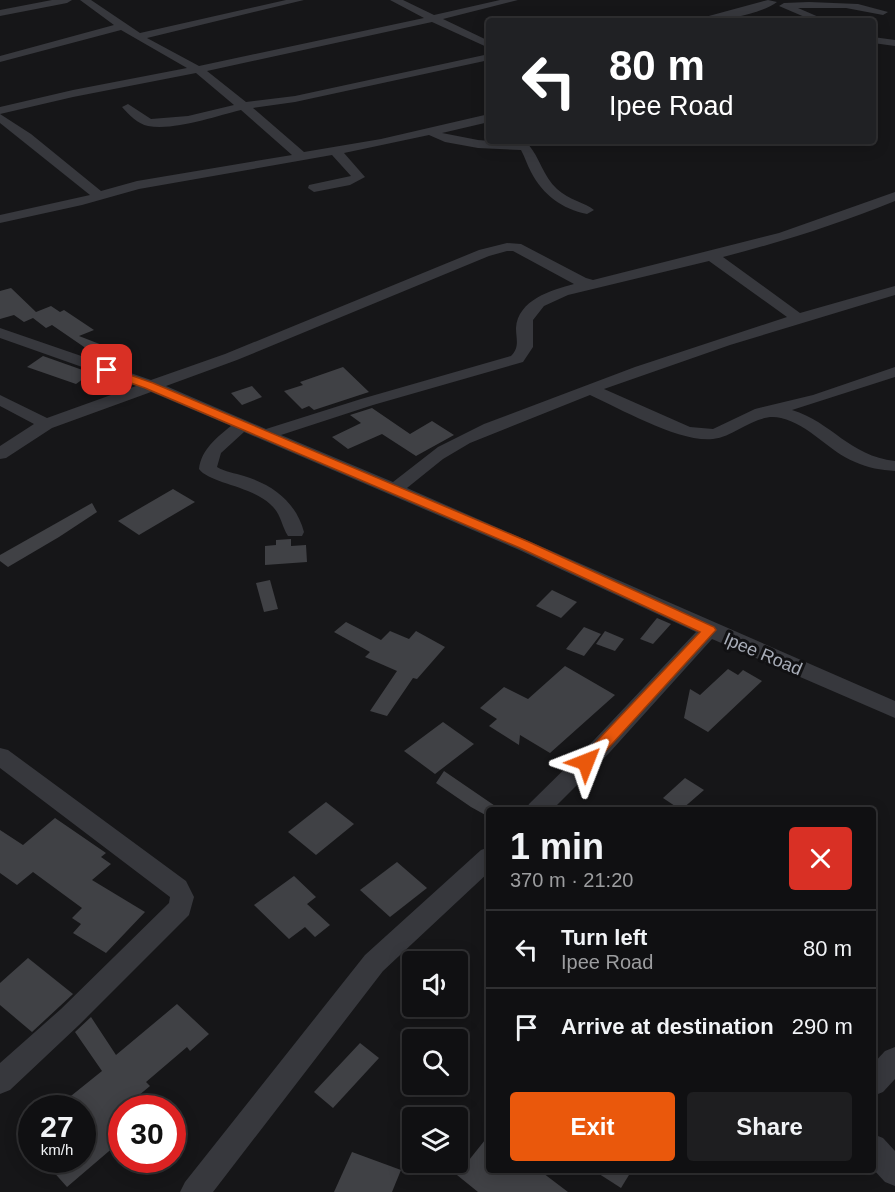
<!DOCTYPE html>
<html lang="en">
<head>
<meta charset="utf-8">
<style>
  :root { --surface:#101012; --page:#1e1e20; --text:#f1f3f6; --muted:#9c9d9f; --line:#303032; --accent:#ea580c }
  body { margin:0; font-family:Arial,sans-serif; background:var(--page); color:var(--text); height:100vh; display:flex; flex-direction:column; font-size:22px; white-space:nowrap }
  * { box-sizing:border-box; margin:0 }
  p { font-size:20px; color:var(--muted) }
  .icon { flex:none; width:33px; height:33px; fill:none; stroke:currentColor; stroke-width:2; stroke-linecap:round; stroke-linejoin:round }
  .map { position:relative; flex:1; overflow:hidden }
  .drawer { position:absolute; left:486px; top:807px; width:390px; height:366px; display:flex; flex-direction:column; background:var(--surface); border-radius:6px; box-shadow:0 3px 15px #0003,0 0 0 2px var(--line) }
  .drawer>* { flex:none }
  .banner { position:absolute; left:486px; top:18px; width:390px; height:126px; border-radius:6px; box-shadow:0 3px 15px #0003,0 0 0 2px var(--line); background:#202124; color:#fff; overflow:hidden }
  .buttons { position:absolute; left:402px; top:951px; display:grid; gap:12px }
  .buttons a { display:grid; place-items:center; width:66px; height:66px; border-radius:6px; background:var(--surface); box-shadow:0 3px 15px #0003,0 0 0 2px var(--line); font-size:30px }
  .speed { position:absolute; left:18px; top:1095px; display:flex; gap:12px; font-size:30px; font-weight:700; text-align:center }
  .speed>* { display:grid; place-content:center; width:78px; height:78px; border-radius:50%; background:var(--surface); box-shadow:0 3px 15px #0003,0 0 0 2px var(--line); line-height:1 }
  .speed small { font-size:15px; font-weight:400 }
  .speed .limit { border:9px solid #d22; background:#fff; color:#111 }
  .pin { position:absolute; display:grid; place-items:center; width:51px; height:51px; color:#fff; margin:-26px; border-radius:12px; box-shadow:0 3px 9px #0006 }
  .me { position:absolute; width:66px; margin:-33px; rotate:45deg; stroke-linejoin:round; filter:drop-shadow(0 0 4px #0008) }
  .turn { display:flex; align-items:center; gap:21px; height:126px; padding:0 24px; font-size:27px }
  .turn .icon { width:78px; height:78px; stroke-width:2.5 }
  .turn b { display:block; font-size:42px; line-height:51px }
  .round { display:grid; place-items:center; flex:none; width:63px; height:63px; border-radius:6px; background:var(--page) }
  .head { display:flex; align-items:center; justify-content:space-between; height:102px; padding:0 24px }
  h1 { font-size:36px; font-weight:800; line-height:45px }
  .cta { display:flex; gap:12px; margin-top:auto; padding:12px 24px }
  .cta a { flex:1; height:69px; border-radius:6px; background:var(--accent); color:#fff; font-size:24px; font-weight:800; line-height:69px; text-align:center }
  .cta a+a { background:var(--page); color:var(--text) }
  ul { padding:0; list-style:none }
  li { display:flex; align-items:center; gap:18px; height:78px; padding:0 24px; border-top:2px solid var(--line) }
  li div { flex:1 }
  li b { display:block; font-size:22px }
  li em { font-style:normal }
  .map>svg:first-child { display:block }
  .building { fill:#404145 }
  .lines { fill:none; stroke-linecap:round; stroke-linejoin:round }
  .minor { fill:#37383d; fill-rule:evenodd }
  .route { fill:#ea580c; stroke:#983908; stroke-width:1.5 }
  .labels { text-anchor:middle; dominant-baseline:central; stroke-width:6; stroke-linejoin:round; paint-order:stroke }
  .street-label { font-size:18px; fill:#a8adb8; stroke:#111113 }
</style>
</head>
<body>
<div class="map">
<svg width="895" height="1192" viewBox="0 0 895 1192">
  <rect width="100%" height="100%" fill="#161618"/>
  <!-- building -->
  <g class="building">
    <polygon points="11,288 36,312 51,306 60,312 64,310 94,330 79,336 120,352 106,362 52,325 46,328 33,318 24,322 14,315 0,319 0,291"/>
    <polygon points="43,356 91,373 76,384 27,367"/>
    <polygon points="343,367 369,392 314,410 309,406 302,409 284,391 303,385 300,382"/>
    <polygon points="252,386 262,397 242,405 231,393"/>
    <polygon points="372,408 410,434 432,421 454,435 416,456 382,434 348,449 332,437 361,423 350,415"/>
    <polygon points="173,489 195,502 139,535 118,521"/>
    <polygon points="92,503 97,512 59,537 8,567 0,561 0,555"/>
    <polygon points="291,539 291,546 306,545 307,562 265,565 265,546 276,545 276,540"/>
    <polygon points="270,580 278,609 264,612 256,583"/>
    <polygon points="552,590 577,602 561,618 536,606"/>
    <polygon points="657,618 671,624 653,644 640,639"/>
    <polygon points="346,622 381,640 390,631 409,639 416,631 445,647 417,679 413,678 387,716 370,711 397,671 365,657 370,652 334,632"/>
    <polygon points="584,627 601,634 584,656 566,649"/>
    <polygon points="605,631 624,639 615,651 596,644"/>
    <polygon points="565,666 615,695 550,753 520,735 519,745 489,726 497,719 480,708 504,687 528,699"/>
    <polygon points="728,669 738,675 743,670 762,681 708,732 684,718 690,689 700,695"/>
    <polygon points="443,722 474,744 435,774 404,751"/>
    <polygon points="444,771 501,810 489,810 489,817 471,807 436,783"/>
    <polygon points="685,778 704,790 681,810 663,798"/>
    <polygon points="326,802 354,824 316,855 288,832"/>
    <polygon points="55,818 106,853 101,857 111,864 92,880 145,912 106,953 73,933 81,924 72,918 82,908 33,872 17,885 0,873 0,830 23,845"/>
    <polygon points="397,862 427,888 390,917 360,890"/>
    <polygon points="294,876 316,897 307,904 330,925 315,937 305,927 289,939 254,905"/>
    <polygon points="28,958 73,994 32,1032 0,1005 0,983"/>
    <polygon points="177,1004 209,1034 190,1051 187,1047 146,1082 150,1086 114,1116 122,1124 122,1140 67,1187 43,1160 82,1160 82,1108 56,1108 102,1071 75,1032 91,1017 116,1055"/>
    <polygon points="360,1043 379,1058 333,1108 314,1092"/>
    <polygon points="489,1135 489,1170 539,1170 568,1192 478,1192 457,1175"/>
    <polygon points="352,1152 401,1170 392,1192 334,1192"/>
    <polygon points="593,1170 632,1170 621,1188"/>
  </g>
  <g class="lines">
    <!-- minor -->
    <g class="minor">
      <polygon points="52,0 72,0 67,3 0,16 0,10"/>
      <path d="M80 0H91L140 33 286 0H304L147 38 199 66 424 18 390 0H403L434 15 500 0H518L443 19 489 41V48L432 22 207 71 246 102 295 96 489 54V60L295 102 253 108 304 152 381 139 489 114V122L442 133 478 140 528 144C540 158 543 176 557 189 569 200 586 203 594 210L587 214C562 209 543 195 531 172 527 165 525 157 521 150L478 148 445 142 429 135 344 153 365 177 350 185 314 192 308 188 309 185 351 176 332 155 139 189 82 205 0 223V215L90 195 0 123V107L73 90 187 68 121 30 0 62V56L114 25ZM196 73 234 105 188 116 151 119 128 104 122 107C129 115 138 124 148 126 174 131 216 116 241 110L292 155 137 181 101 191 31 134 0 114 73 97Z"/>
      <path d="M768 0 777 2C762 14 712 24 694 20Z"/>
      <polygon points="809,2 858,4 888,12 883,15 846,8 798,8 828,21 814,21 779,6 784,3"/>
      <polygon points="873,37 895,40 895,46 873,43"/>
      <path d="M895 192V201C839 224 781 242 723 257L800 313 895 286V295L730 345 604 389 690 427 713 429 755 409 813 395 895 367V377L792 410C832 422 849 456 895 461V471C881 470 868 468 855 462 828 451 810 425 781 418 756 412 737 436 713 439 680 443 621 409 590 395L470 443 443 459 407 488 895 701V718L712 639 610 752 552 810H526L529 804 594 740 696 632 517 549 244 432 221 453 217 467C225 472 235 473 244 476 273 485 296 502 304 532L302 536H288C281 525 281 513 270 504 251 486 209 483 199 469 201 450 217 437 231 426L151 392 52 428 6 458 0 459V446L34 424 0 406V395L47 418 136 386 0 338V328L151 380 225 354 479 250 507 243 521 244 586 278 593 280 779 233ZM507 251H513L574 284C551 290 518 300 516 328 516 339 520 347 511 356L361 399 266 429 166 386 237 360 489 256ZM709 261 787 317 635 367 484 424 438 447 393 482 281 435 373 405 523 362 533 347V320L544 306 568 295Z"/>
      <polygon points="0,748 8,750 186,881 194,897 189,915 79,1025 10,1090 0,1094 0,1063 61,1009 169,903 170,897 0,768"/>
      <polygon points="489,847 489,872 383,971 213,1192 180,1192 185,1182 365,955 481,850"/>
      <polygon points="895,1047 895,1079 883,1092 873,1096 873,1064 885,1051"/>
      <polygon points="873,1134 883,1138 895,1151 895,1186 885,1182 873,1169"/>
    </g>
  </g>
  <!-- route -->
  <polygon class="route" points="107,367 153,383 529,542 714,627 716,630 592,766 581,766 578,762 581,758 700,632 520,548 145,388 103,373 101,370"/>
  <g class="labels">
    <!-- street labels -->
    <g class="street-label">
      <text transform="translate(763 654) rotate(23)">Ipee Road</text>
    </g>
  </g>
</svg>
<div class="buttons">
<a><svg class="icon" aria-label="sound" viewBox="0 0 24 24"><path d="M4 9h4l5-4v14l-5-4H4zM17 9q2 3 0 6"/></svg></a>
<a><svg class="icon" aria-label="search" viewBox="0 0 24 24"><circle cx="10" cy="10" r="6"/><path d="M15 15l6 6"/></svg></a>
<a><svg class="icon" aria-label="layers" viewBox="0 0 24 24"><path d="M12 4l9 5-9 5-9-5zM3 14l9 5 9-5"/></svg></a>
</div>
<div class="speed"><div>27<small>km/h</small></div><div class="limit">30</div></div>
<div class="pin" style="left:107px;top:370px;background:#d93025"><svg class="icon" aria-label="arrive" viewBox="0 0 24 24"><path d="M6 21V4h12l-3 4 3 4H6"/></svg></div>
<svg class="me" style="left:586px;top:762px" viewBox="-20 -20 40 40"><path d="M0-17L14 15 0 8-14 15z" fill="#ea580c" stroke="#fff" stroke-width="4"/></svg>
<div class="banner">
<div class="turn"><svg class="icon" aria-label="left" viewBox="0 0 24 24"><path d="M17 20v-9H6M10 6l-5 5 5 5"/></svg><div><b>80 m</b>Ipee Road</div></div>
</div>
<section class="drawer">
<div class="head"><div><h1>1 min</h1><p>370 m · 21:20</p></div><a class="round" style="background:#d93025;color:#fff"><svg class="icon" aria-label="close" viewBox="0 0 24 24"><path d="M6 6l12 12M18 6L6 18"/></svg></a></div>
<ul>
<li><svg class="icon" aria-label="left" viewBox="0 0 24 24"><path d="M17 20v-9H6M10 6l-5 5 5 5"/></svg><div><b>Turn left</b><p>Ipee Road</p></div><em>80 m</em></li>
<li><svg class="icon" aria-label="arrive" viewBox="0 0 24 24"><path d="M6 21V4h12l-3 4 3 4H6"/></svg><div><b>Arrive at destination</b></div><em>290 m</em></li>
</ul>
<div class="cta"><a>Exit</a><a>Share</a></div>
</section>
</div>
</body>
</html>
